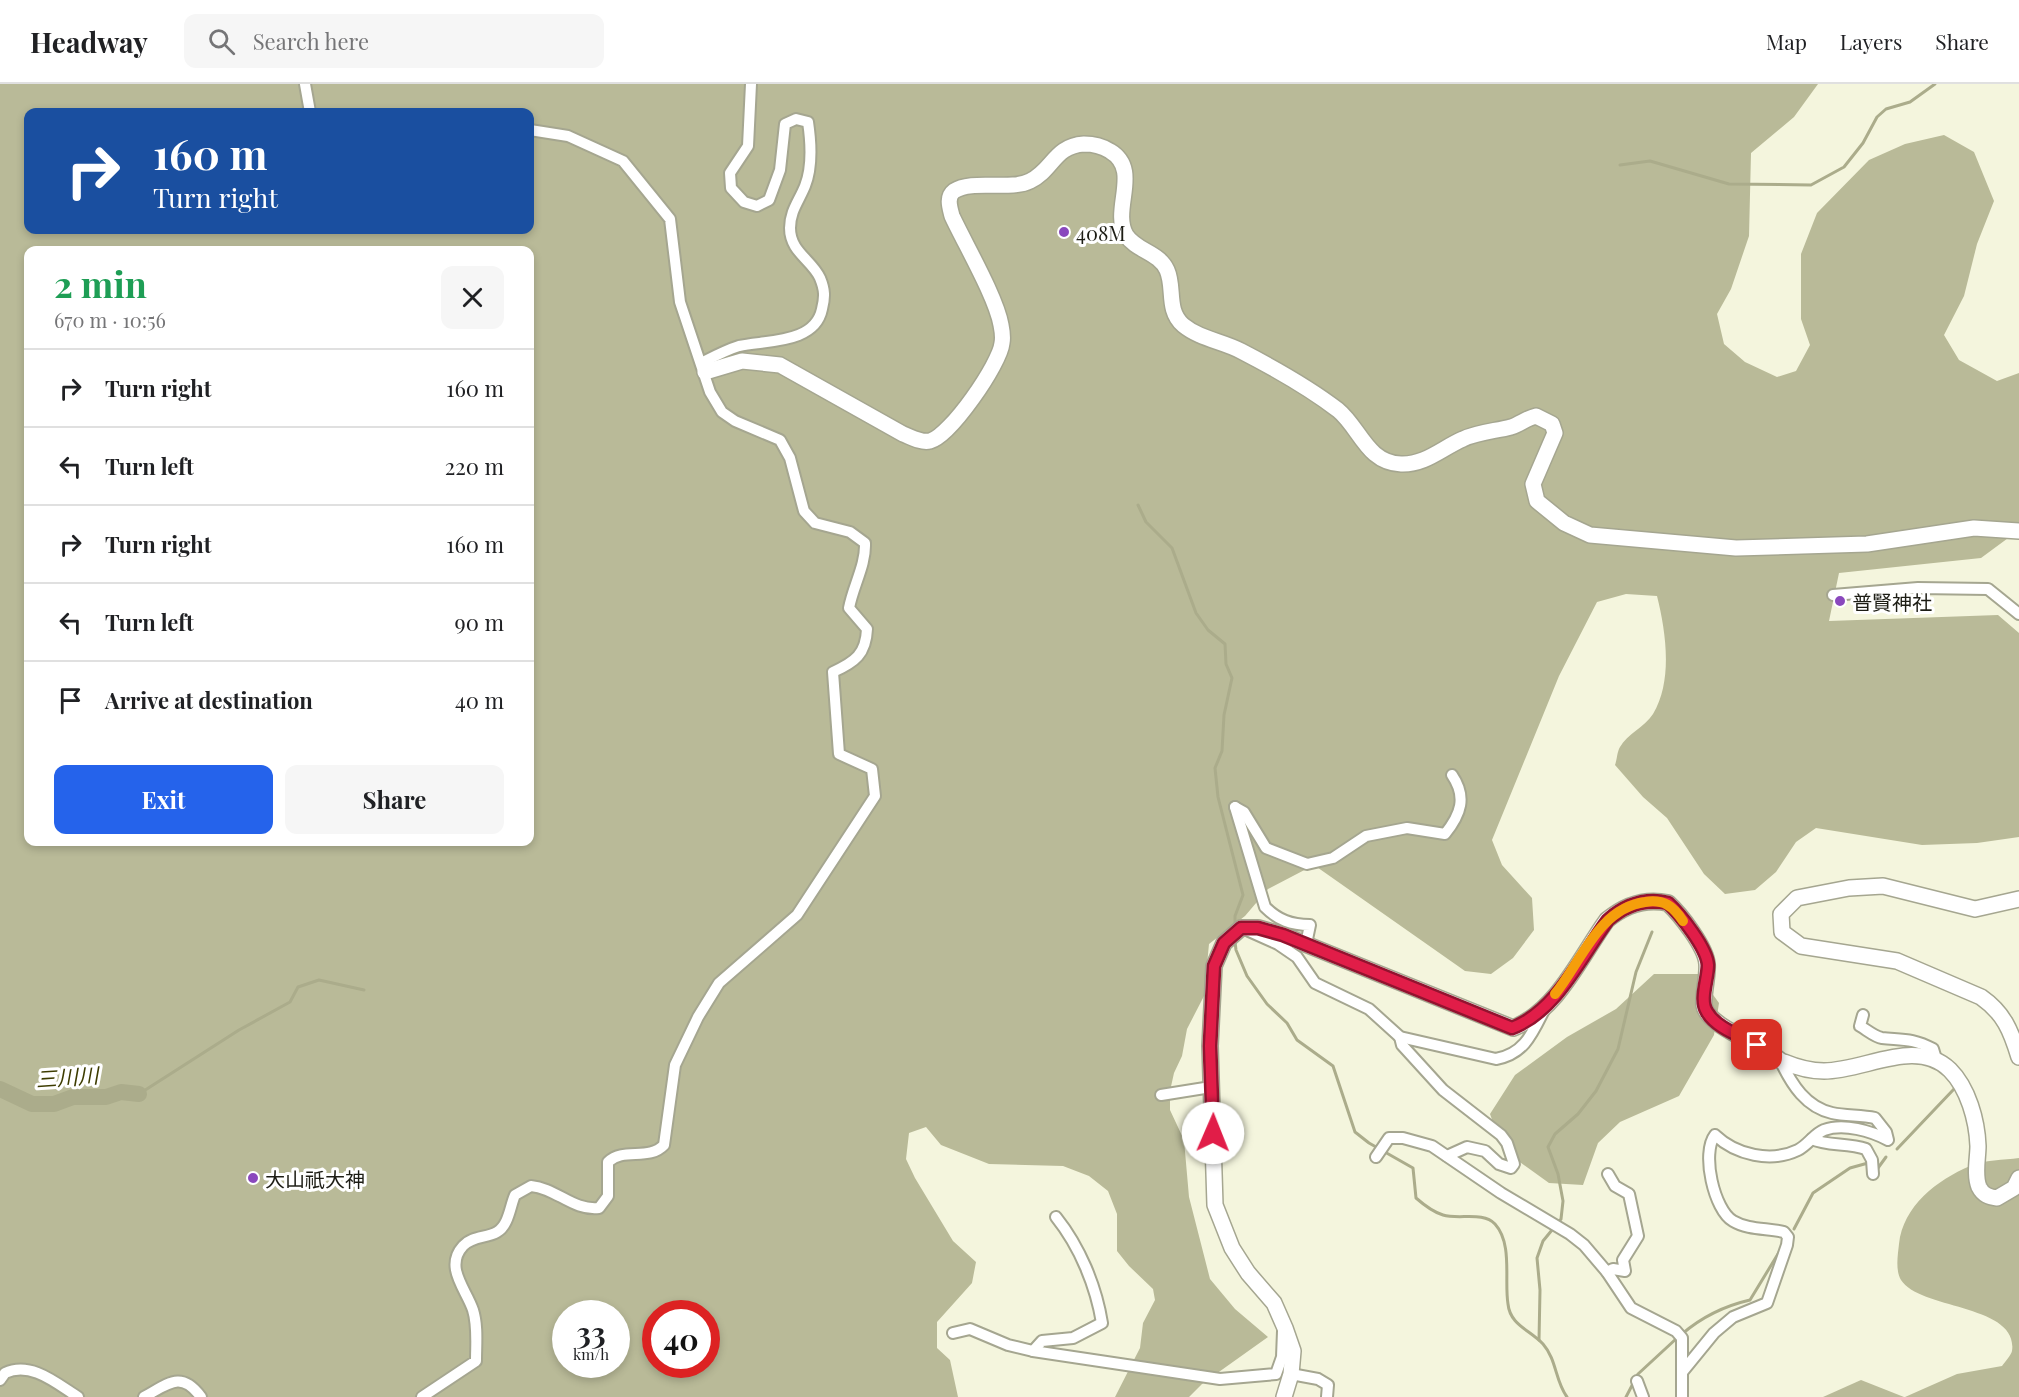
<!DOCTYPE html>
<html lang="en">
<head>
<meta charset="utf-8">
<style>
  :root { --surface:#fff; --page:#f6f6f6; --text:#202124; --muted:#757577; --line:#e0e0e0; --accent:#2563eb }
  body { margin:0; font-family:"Playfair Display","Noto Sans JP",serif; background:var(--page); color:var(--text); height:100vh; display:flex; flex-direction:column; font-size:22px; white-space:nowrap }
  * { box-sizing:border-box; margin:0 }
  p { font-size:20px; color:var(--muted) }
  .icon { flex:none; width:33px; height:33px; fill:none; stroke:currentColor; stroke-width:2; stroke-linecap:round; stroke-linejoin:round }
  .map { position:relative; flex:1; overflow:hidden }
  .drawer { position:absolute; left:24px; top:162px; width:510px; height:600px; display:flex; flex-direction:column; background:var(--surface); border-radius:12px; box-shadow:0 3px 9px #0003 }
  .drawer>* { flex:none }
  .top-card { position:absolute; left:24px; top:24px; width:510px; height:126px; border-radius:12px; box-shadow:0 3px 9px #0003; background:#1a4fa0; color:#fff; overflow:hidden }
  .speed { position:absolute; left:552px; top:1216px; display:flex; gap:12px; font-size:30px; font-weight:700; text-align:center }
  .speed>* { display:grid; place-content:center; width:78px; height:78px; border-radius:50%; background:var(--surface); box-shadow:0 3px 9px #0003; line-height:1 }
  .speed small { font-size:15px; font-weight:400 }
  .speed .limit { border:9px solid #d22; background:#fff; color:#111 }
  .pin { position:absolute; display:grid; place-items:center; width:51px; height:51px; color:#fff; margin:-26px; border-radius:12px; box-shadow:0 3px 9px #0006 }
  .me { position:absolute; width:66px; margin:-33px; rotate:1deg; stroke-linejoin:round; filter:drop-shadow(0 0 4px #0008) }
  .turn { display:flex; align-items:center; gap:21px; height:126px; padding:0 30px; font-size:27px }
  .turn .icon { width:78px; height:78px; stroke-width:2.5 }
  .turn b { display:block; font-size:42px; line-height:51px }
  .round { display:grid; place-items:center; flex:none; width:63px; height:63px; border-radius:12px; background:var(--page) }
  .overview { display:flex; align-items:center; justify-content:space-between; height:102px; padding:0 30px }
  h1 { font-size:36px; font-weight:700; line-height:45px; color:#1e9e55 }
  .primary-button { display:flex; gap:12px; margin-top:auto; padding:12px 30px }
  .primary-button a { flex:1; height:69px; border-radius:12px; background:var(--accent); color:#fff; font-size:24px; font-weight:700; line-height:69px; text-align:center }
  .primary-button a+a { background:var(--page); color:var(--text) }
  ul { padding:0; list-style:none }
  li { display:flex; align-items:center; gap:18px; height:78px; padding:0 30px; border-top:2px solid var(--line) }
  li div { flex:1 }
  li b { display:block; font-size:22px }
  li em { font-style:normal }
  header { display:flex; align-items:center; gap:36px; box-sizing:border-box; height:84px; padding:0 30px; background:var(--surface); border-bottom:2px solid var(--line) }
  header strong { font-size:28px }
  nav { display:flex; gap:33px; margin-inline-start:auto; font-size:21px }
  .search { width:420px; height:54px; background:var(--page); display:flex; align-items:center; gap:15px; box-sizing:border-box; padding:0 21px; border-radius:12px; color:var(--muted); font-size:22px }
  .map>svg:first-child { display:block }
  .forest { fill:#b9ba98; fill-rule:evenodd }
  .lines { fill:none; stroke-linecap:round; stroke-linejoin:round }
  .stream { stroke:#abac8b; stroke-width:3 }
  .river { stroke:#abac8b; stroke-width:16 }
  .street-casing { stroke:#a5a690; stroke-width:14 }
  .secondary-casing { stroke:#a5a690; stroke-width:18 }
  .street { stroke:#fff; stroke-width:10 }
  .secondary { stroke:#fff; stroke-width:15 }
  .route-casing { stroke:#92132f; stroke-width:15 }
  .route { stroke:#e11d48; stroke-width:10 }
  .slow { stroke:#f59e0b; stroke-width:10 }
  .poi-dot { fill:#8a48bd; stroke:#fff; stroke-width:2 }
  .labels { text-anchor:middle; dominant-baseline:central; stroke-width:6; stroke-linejoin:round; paint-order:stroke }
  .poi-label { font-size:20px; fill:#1d1d15; stroke:#fff; text-anchor:start }
  .water-label { font-size:21px; font-style:italic; fill:#3d3c00; stroke:#fff }
</style>
</head>
<body>
<header>
<strong>Headway</strong>
<div class="search"><svg class="icon" aria-label="search" viewBox="0 0 24 24"><circle cx="10" cy="10" r="6"/><path d="M15 15l6 6"/></svg>Search here</div>
<nav><a>Map</a><a>Layers</a><a>Share</a></nav>
</header>
<div class="map">
<svg width="2019" height="1313" viewBox="0 0 2019 1313">
  <rect width="100%" height="100%" fill="#f4f5dd"/>
  <!-- forest -->
  <g class="forest">
    <path d="M0 0H1818L1794 33 1751 69 1749 152 1731 205 1717 230 1724 260 1745 278 1777 293 1796 287 1810 261 1801 235V170L1817 129 1869 76 1905 60 1944 51 1974 68 1994 117 1977 160 1964 212 1944 251 1959 276 1997 297 2019 289V446L1981 474 1839 489 1829 537 1998 531 2019 549V753L1977 759 1922 761 1816 744 1796 758 1776 788 1755 806 1725 810 1704 790 1667 734 1643 713 1615 681C1617 676 1617 668 1620 663 1627 650 1645 643 1653 630 1673 597 1666 548 1657 512L1626 510 1597 518 1559 592 1492 756 1502 781 1532 814 1534 846 1513 874 1491 890 1465 887 1314 781 1268 805 1245 832 1209 860 1204 912 1187 945 1182 972 1174 989 1170 1007V1026L1184 1056 1189 1113 1210 1195 1235 1225 1268 1253 1202 1300 1189 1313H1115L1140 1264 1143 1239 1155 1216 1153 1205 1129 1182 1117 1167V1130L1108 1107 1089 1092 1063 1082 989 1080 941 1061 926 1043 909 1049 906 1075 915 1094 953 1157 976 1178 972 1199 937 1238V1264L950 1276 958 1313H0ZM28 28H530V146H28ZM28 166H530V758H28ZM566 1230H616V1281H566ZM656 1230H706V1281H656Z"/>
    <polygon points="1654,890 1698,890 1719,919 1714,951 1679,1012 1620,1038 1598,1059 1583,1101 1549,1099 1503,1066 1490,1030 1515,991 1567,953 1616,925"/>
    <path d="M2019 1074V1313H1905L1957 1290 2002 1282C2005 1278 2011 1271 2012 1267 2019 1220 1920 1226 1901 1196 1895 1186 1898 1170 1899 1160 1903 1122 1937 1096 1970 1082 1984 1076 2004 1076 2019 1074Z"/>
    <polygon points="1861,1296 1904,1313 1823,1313"/>
  </g>
  <g class="lines">
    <!-- stream -->
    <g class="stream">
      <polyline points="1620,81 1650,77 1729,100 1811,101 1844,83 1863,59 1877,33 1886,25 1910,18 1935,0"/>
      <polyline points="1138,421 1146,438 1172,464 1196,529 1208,546 1225,560 1226,580 1232,594 1224,631 1222,667 1215,684 1218,713 1243,811 1235,832 1235,842"/>
      <path d="M1235 858 1236 866 1247 892 1267 920 1287 939 1297 956 1333 982 1355 1048 1369 1059 1413 1084 1416 1114C1424 1121 1433 1128 1443 1131 1459 1136 1483 1127 1495 1140 1513 1160 1504 1196 1508 1220 1510 1241 1530 1246 1543 1260 1557 1276 1555 1297 1567 1313"/>
      <polyline points="139,1010 239,946 290,918 298,903 319,896 364,906"/>
      <polyline points="1897,1065 1954,1005"/>
      <polyline points="1878,1084 1886,1073"/>
      <polyline points="1794,1145 1813,1109 1850,1084 1868,1079"/>
      <path d="M1682 1250C1703 1232 1724 1222 1750 1216L1781 1165"/>
      <polyline points="1539,1256 1540,1206 1537,1174 1543,1157 1561,1135 1563,1117 1558,1090 1548,1063 1555,1050 1578,1030 1596,1007 1618,965 1636,888 1652,848"/>
      <polyline points="1626,1313 1638,1290 1677,1254"/>
    </g>
    <!-- river -->
    <polyline class="river" points="0,1005 32,1020 54,1020 73,1013 106,1013 121,1008 139,1010"/>
    <defs>
      <g id="street">
        <polyline points="305,0 310,28"/>
        <path d="M701 279C713 273 726 266 739 262 766 256 815 260 822 225 825 213 825 206 820 194 812 176 790 168 790 144 790 127 799 117 805 102 813 82 811 58 808 38L796 35 785 40 780 86 769 116 757 122 744 118 731 104 730 89 748 62 751 0"/>
        <polyline points="1833,511 1918,504 1988,505 2019,530"/>
        <path d="M1235 723 1244 728 1266 764 1307 780 1333 774 1366 752 1407 744 1445 750C1461 730 1467 713 1452 691"/>
        <path d="M1235 723 1265 823C1278 836 1291 841 1310 841L1306 860"/>
        <path d="M1249 847 1278 860 1297 873 1315 899 1369 925 1400 953 1496 975C1524 970 1532 950 1544 926"/>
        <path d="M1863 931 1860 942C1867 946 1875 953 1882 954 1902 956 1913 954 1933 965L1936 975"/>
        <polyline points="1400,953 1402,961 1443,1006 1501,1051 1507,1059 1514,1080 1511,1084 1499,1080 1485,1067 1467,1063 1447,1072"/>
        <polyline points="1161,1011 1211,1003"/>
        <path d="M1812 1055C1826 1062 1848 1059 1866 1065L1872 1076 1873 1090"/>
        <polyline points="1376,1073 1389,1054 1403,1054 1432,1062 1501,1109 1570,1150 1584,1161 1607,1188 1631,1224 1676,1247 1682,1254 1682,1313"/>
        <polyline points="1607,1188 1613,1185 1625,1187 1623,1176 1638,1152 1629,1110 1615,1102 1608,1090"/>
        <polyline points="953,1249 970,1245 1008,1261 1033,1267 1220,1295 1276,1290 1282,1273 1283,1247"/>
        <path d="M1033 1267 1042 1257 1073 1254 1102 1239C1096 1202 1080 1163 1056 1133"/>
        <path d="M1683 1287 1714 1249 1733 1233 1767 1219 1787 1161 1788 1153 1784 1148C1768 1144 1748 1146 1733 1137 1714 1126 1701 1069 1715 1051 1736 1071 1771 1079 1798 1066 1808 1061 1814 1050 1824 1046 1844 1039 1871 1047 1888 1056L1886 1048 1875 1034C1861 1031 1846 1032 1832 1029 1806 1023 1792 1001 1781 978"/>
        <polyline points="1291,1290 1318,1295 1328,1301 1327,1313"/>
        <path d="M0 1296 5 1289C31 1277 56 1299 78 1313"/>
        <polyline points="1637,1297 1643,1313"/>
        <path d="M144 1313C168 1300 181 1286 201 1313"/>
        <path d="M422 1313 476 1277C476 1260 478 1242 473 1226 466 1205 444 1183 463 1162 472 1152 487 1154 497 1148 509 1141 510 1122 515 1111L531 1102C556 1104 573 1127 599 1124L608 1112V1078C623 1063 649 1077 664 1061L675 981 698 933 719 899 797 831 875 712 872 685 839 670 833 588C855 578 866 570 867 545L849 524C853 502 866 481 865 459L850 448 815 439 804 427 790 374 780 356 735 337 722 328 710 308 680 218 670 135 623 77 568 52 530 46"/>
      </g>
      <g id="secondary">
        <path d="M705 288 742 277 780 281 903 350C911 353 921 359 930 357 950 352 1000 280 1002 259 1003 254 1002 246 1001 241 996 213 965 160 952 132 950 124 946 113 954 107 972 95 1010 107 1030 97 1053 86 1054 62 1084 60 1093 60 1102 62 1110 67 1142 86 1111 125 1126 151 1136 167 1159 168 1167 186 1175 204 1166 226 1183 241 1200 255 1222 257 1241 267 1270 282 1312 306 1338 326 1360 344 1367 379 1401 380 1425 381 1442 364 1463 355 1478 348 1496 347 1511 343 1520 340 1527 334 1536 332L1552 340 1555 349 1533 400 1537 417 1564 439 1590 451 1736 464 1867 460 1974 444 2019 447"/>
        <path d="M2019 815 1975 825 1883 802 1849 804 1797 814 1781 830 1782 848 1801 862 1897 877 1981 913C2004 929 2011 947 2019 973"/>
        <path d="M1284 1313 1291 1290 1293 1267 1285 1244 1274 1219 1248 1189 1232 1164 1215 1121 1210 962 1214 882 1224 859 1241 844H1258L1283 851 1513 944C1557 927 1581 872 1607 836 1625 821 1645 814 1668 819 1680 830 1706 863 1707 880 1708 893 1703 907 1704 921 1706 941 1757 959 1773 971 1777 973 1779 977 1784 978 1796 983 1811 987 1824 987 1865 987 1916 953 1950 986 1968 1004 1977 1036 1978 1062 1978 1074 1974 1091 1979 1103 1983 1111 1989 1113 1997 1114L2014 1104 2019 1094"/>
      </g>
    </defs>
    <!-- street casing -->
    <use href="#street" class="street-casing"/>
    <!-- secondary casing -->
    <use href="#secondary" class="secondary-casing"/>
    <!-- street -->
    <use href="#street" class="street"/>
    <!-- secondary -->
    <use href="#secondary" class="secondary"/>
  </g>
  <g class="lines">
    <defs>
      <path id="route" d="M1213 1049 1210 962 1214 882 1224 859 1241 844H1258L1283 851 1512 944C1557 927 1581 872 1608 836 1625 821 1645 814 1668 819 1680 830 1707 864 1708 881 1708 895 1699 916 1707 928 1716 944 1741 952 1757 961"/>
    </defs>
    <!-- route casing -->
    <use href="#route" class="route-casing"/>
    <!-- route -->
    <use href="#route" class="route"/>
    <!-- slow -->
    <path class="slow" d="M1555 910C1581 878 1599 824 1645 818 1664 815 1673 822 1683 837"/>
  </g>
  <!-- markers -->
  <g class="poi-dot">
    <circle cx="1064" cy="148" r="6"/>
    <circle cx="1840" cy="517" r="6"/>
    <circle cx="253" cy="1094" r="6"/>
  </g>
  <g class="labels">
    <!-- poi labels -->
    <g class="poi-label">
      <text x="1076" y="148">408M</text>
      <text x="1852" y="517">普賢神社</text>
      <text x="265" y="1094">大山祇大神</text>
    </g>
    <!-- water labels -->
    <g class="water-label">
      <text transform="translate(67 992) rotate(-4)">三川川</text>
    </g>
  </g>
</svg>
<div class="speed"><div>33<small>km/h</small></div><div class="limit">40</div></div>
<div class="pin" style="left:1757px;top:961px;background:#d93025"><svg class="icon" aria-label="arrive" viewBox="0 0 24 24"><path d="M6 21V4h12l-3 4 3 4H6"/></svg></div>
<svg class="me" style="left:1213px;top:1049px" viewBox="-20 -20 40 40"><circle r="19" fill="#fff"/><path d="M0-13L10 11 0 6-10 11z" fill="#e11d48"/></svg>
<div class="top-card">
<div class="turn"><svg class="icon" aria-label="right" viewBox="0 0 24 24"><path d="M7 20v-9h11M14 6l5 5-5 5"/></svg><div><b>160 m</b>Turn right</div></div>
</div>
<section class="drawer">
<div class="overview"><div><h1>2 min</h1><p>670 m · 10:56</p></div><a class="round"><svg class="icon" aria-label="close" viewBox="0 0 24 24"><path d="M6 6l12 12M18 6L6 18"/></svg></a></div>
<ul>
<li><svg class="icon" aria-label="right" viewBox="0 0 24 24"><path d="M7 20v-9h11M14 6l5 5-5 5"/></svg><div><b>Turn right</b></div><em>160 m</em></li>
<li><svg class="icon" aria-label="left" viewBox="0 0 24 24"><path d="M17 20v-9H6M10 6l-5 5 5 5"/></svg><div><b>Turn left</b></div><em>220 m</em></li>
<li><svg class="icon" aria-label="right" viewBox="0 0 24 24"><path d="M7 20v-9h11M14 6l5 5-5 5"/></svg><div><b>Turn right</b></div><em>160 m</em></li>
<li><svg class="icon" aria-label="left" viewBox="0 0 24 24"><path d="M17 20v-9H6M10 6l-5 5 5 5"/></svg><div><b>Turn left</b></div><em>90 m</em></li>
<li><svg class="icon" aria-label="arrive" viewBox="0 0 24 24"><path d="M6 21V4h12l-3 4 3 4H6"/></svg><div><b>Arrive at destination</b></div><em>40 m</em></li>
</ul>
<div class="primary-button"><a>Exit</a><a>Share</a></div>
</section>
</div>
</body>
</html>
